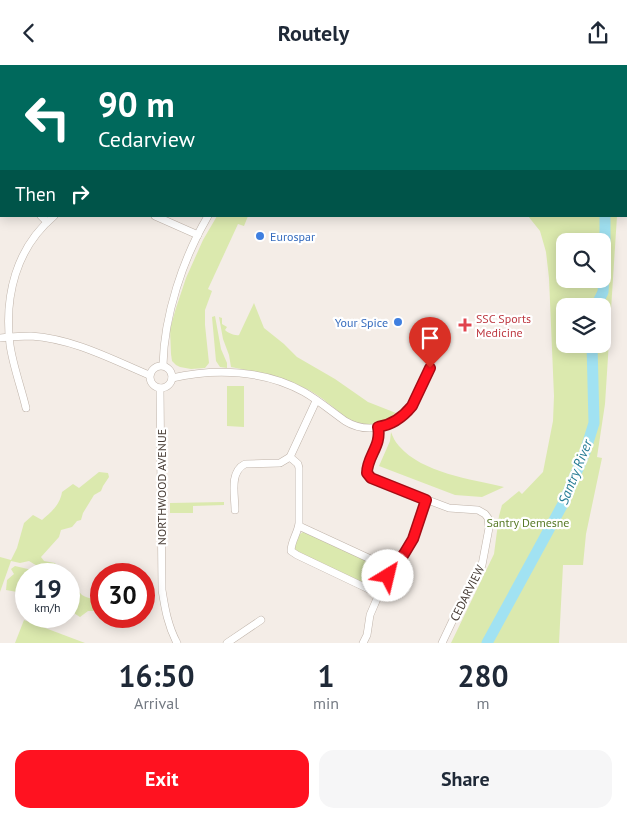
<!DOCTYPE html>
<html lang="en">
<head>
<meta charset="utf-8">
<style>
  :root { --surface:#fff; --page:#f6f6f7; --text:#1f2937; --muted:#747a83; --accent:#ff1220 }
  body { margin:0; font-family:"PT Sans",sans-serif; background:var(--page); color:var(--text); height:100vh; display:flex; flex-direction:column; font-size:19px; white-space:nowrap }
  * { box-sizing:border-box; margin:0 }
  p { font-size:16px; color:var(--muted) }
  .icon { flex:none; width:28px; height:28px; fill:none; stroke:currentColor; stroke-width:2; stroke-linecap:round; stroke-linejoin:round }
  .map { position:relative; height:578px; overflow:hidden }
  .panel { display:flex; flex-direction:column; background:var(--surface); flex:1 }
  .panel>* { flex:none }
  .hud { position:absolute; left:0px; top:0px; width:628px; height:152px; box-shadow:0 2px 12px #0003; background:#00695c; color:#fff; overflow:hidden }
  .tools { position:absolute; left:556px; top:168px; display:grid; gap:10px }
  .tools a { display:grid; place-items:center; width:55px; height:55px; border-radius:10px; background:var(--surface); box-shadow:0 2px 12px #0003; font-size:25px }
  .speed { position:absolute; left:15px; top:498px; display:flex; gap:10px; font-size:25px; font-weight:700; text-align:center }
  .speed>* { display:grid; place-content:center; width:65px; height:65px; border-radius:50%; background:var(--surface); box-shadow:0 2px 12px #0003; line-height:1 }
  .speed small { font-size:12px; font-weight:400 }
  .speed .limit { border:8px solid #d22; background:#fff; color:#111 }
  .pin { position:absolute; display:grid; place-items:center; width:42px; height:42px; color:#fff; margin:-51px -21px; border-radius:50% 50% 50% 0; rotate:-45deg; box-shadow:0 0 5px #0007 }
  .pin .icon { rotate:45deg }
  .me { position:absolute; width:55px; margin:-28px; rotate:36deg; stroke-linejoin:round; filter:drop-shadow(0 0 4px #0008) }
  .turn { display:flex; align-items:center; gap:18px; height:105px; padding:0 15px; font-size:22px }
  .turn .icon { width:65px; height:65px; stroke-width:2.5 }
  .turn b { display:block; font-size:35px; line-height:42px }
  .then { display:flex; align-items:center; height:48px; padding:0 15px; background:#0003; gap:10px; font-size:19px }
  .eta { display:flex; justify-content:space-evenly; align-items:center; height:85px; text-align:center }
  .eta b { font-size:30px; font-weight:600; line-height:35px }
  .button { display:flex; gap:10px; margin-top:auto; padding:10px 15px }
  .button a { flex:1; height:58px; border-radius:15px; background:var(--accent); color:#fff; font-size:20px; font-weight:600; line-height:58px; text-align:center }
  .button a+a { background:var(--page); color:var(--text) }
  header { display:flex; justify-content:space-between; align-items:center; height:65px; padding:0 15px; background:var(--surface); font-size:22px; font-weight:600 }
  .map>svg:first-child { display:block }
  .green { fill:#dbe9ae; fill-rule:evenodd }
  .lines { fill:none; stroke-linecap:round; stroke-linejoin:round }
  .river { stroke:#a1e2f2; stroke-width:11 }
  .street-casing { stroke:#bfb3a9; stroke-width:8 }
  .street { stroke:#fff; stroke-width:7 }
  .route-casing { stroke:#a60c15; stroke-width:12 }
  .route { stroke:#ff1220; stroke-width:9 }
  .shop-dot { fill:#3f7fe0; stroke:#fff; stroke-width:2 }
  .health-dot { fill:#e0444e; stroke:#fff; stroke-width:2 }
  .labels { text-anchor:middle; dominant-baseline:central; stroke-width:4.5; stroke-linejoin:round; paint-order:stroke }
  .shop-label { font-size:12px; fill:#366cbe; stroke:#fff; text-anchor:start }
  .health-label { font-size:12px; fill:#be3a42; stroke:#fff; text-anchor:start }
  .street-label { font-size:12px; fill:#473c35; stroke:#fff }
  .park-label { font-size:12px; fill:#587a27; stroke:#fff }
  .water-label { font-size:14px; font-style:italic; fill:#277d95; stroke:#fff }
</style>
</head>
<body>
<header><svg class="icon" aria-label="back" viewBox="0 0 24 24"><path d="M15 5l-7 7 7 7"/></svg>Routely<svg class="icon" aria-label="share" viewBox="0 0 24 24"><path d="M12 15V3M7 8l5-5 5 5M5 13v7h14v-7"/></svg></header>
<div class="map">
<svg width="627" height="578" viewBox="0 0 627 578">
  <rect width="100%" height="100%" fill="#f4ede7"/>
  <!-- green -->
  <g class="green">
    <polygon points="313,0 436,0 439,1 312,1"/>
    <polygon points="217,151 248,151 244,161 238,159 208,224 212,226 205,245 205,260 209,298 205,303 191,304 180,302 176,300 172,296 171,289 170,264 176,243 186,213 203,175"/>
    <path d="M528 151H617L605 339 597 392 602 393 586 469 583 500H563L559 578H451L494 489 499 451 502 440 519 426 522 429 543 407 553 356 554 331 549 213 546 187 540 166ZM602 176V214H565V176ZM602 241V279H565V241Z"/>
    <path d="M254 238 264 263 284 279 297 292 335 314 368 337 396 348 392 351V353C386 355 379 358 373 359 350 360 345 351 329 339 321 332 312 326 302 322 280 311 256 307 231 302L229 290 223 274 219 252 222 253V259L227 262 225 265C228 268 235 271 239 270Z"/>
    <polygon points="215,251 221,284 227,298 227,303 220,302 216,296 212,252"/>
    <polygon points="227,321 244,321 244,362 227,361"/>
    <path d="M391 367C393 372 395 377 399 381 422 408 471 414 504 422L482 432 455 430 379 401 390 376Z"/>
    <path d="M99 407 108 408 109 412 103 421 101 426 94 430 83 448 81 455 77 456 72 462 61 465 59 472 41 492 44 496 55 498 58 504 39 502 29 496 20 498 11 496 0 527V492L11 495 17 483 24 458 33 450 42 455C51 447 60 440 62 427L73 419 79 423Z"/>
    <polygon points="224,437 224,440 193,441 193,448 170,448 170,438"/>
    <path d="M303 467H305L383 503 385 508 380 520 376 523 372 522 295 486C293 479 297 470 303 467Z"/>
    <polygon points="15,501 32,505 40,509 26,509 26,526 17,527 6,525 7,515 14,509 11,504"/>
    <path d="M69 511 73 514 70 518C74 521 78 526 82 530 88 534 95 533 101 537V551H112L113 554 104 557 100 554 95 546H88L80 552 69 545Z"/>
    <polygon points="24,555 85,578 15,578"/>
  </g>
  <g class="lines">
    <!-- river -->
    <g class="river">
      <polyline points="626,66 627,65"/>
      <polyline points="596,241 603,227 605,194 605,151"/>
      <polyline points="487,578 564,437 585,387 594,358 592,279"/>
    </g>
    <defs>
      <g id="street">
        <polyline points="27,0 35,1"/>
        <polyline points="295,0 295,1"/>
        <polyline points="448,0 451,1"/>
        <polyline points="59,1 60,0"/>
        <polyline points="283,1 284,0"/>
        <polyline points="0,55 1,52"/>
        <polyline points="626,115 627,115"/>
        <polyline points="0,122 1,121"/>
        <polyline points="41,151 47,157"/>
        <polyline points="155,151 198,170"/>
        <path d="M0 273C10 272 21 271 31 271 74 274 111 294 149 310"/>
        <path d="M163 300C164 251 183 193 208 151"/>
        <circle cx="161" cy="312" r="11"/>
        <path d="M172 313C215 303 265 305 304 327 318 335 331 346 345 356 368 370 396 362 412 341L430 303"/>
        <path d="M160 323 162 525C165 544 168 561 177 578"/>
        <path d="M26 343C21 322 13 301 10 280 4 231 16 183 54 151"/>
        <polyline points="378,362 380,369 379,376 367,403 367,408 368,411 388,420 449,443 478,445 485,449 488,453 489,463 482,500 473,520 460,540 442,578"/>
        <path d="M290 392 298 399 299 403V458C298 468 291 476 291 486L297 490 379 529"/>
        <path d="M235 445C235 430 229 407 245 399L280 398 290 392 316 336"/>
        <polyline points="299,461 392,504"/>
        <polyline points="227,578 261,555"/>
        <polyline points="363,578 367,570 370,550 379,529 388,511 404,489 413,474 426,435"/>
      </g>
    </defs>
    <!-- street casing -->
    <use href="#street" class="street-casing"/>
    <!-- street -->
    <use href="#street" class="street"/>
  </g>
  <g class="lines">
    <defs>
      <path id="route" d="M388 511 404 489 413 474 426 435 371 413 367 408C367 391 382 381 378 362 392 360 403 352 412 341L430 303"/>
    </defs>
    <!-- route casing -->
    <use href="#route" class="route-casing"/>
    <!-- route -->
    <use href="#route" class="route"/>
  </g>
  <!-- markers -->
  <g class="shop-dot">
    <circle cx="260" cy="171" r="5"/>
    <circle cx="398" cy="257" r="5"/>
  </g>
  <path class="health-dot" d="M462.5 252.5h5v5h5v5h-5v5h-5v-5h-5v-5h5z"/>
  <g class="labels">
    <!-- shop labels -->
    <g class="shop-label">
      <text x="270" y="171">Eurospar</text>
      <text x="388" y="257" text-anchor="end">Your Spice</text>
    </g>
    <!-- health labels -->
    <g class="health-label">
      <text x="476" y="253">SSC Sports<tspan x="476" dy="14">Medicine</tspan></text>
    </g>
    <!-- street labels -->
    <g class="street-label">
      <text transform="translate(161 422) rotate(-90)">NORTHWOOD AVENUE</text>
      <text transform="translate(467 528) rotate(-63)">CEDARVIEW</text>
    </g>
    <!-- park labels -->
    <g class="park-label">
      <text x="528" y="457">Santry Demesne</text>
    </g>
    <!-- water labels -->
    <g class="water-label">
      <text transform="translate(575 407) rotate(-68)">Santry River</text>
    </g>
  </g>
</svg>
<div class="tools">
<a><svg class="icon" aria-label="search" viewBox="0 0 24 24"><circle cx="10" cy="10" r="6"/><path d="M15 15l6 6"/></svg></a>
<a><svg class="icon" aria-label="layers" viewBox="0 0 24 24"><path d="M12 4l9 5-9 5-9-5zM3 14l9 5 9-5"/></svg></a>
</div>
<div class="speed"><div>19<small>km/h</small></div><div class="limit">30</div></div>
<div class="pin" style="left:430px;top:303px;background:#d93025"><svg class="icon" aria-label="arrive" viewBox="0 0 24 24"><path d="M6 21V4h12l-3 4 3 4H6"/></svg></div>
<svg class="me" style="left:388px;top:511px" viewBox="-20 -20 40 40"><circle r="19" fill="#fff"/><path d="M0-13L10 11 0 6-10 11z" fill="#ff1220"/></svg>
<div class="hud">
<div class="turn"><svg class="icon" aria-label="left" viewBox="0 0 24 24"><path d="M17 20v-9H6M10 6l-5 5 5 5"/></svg><div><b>90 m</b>Cedarview</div></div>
<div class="then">Then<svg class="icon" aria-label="right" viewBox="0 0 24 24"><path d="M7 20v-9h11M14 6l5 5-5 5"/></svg></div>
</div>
</div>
<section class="panel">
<div class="eta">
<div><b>16:50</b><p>Arrival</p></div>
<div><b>1</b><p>min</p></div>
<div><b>280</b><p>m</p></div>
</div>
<div class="button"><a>Exit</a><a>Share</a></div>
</section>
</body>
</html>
